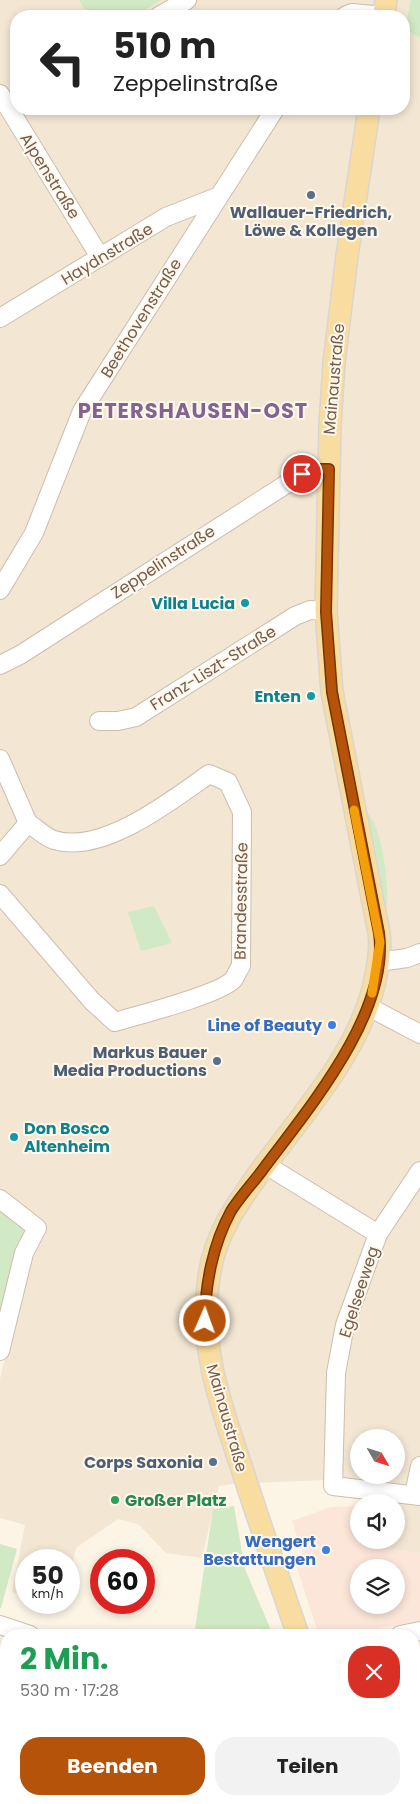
<!DOCTYPE html>
<html lang="de">
<head>
<meta charset="utf-8">
<style>
  :root { --surface:#fff; --page:#f2f2f2; --text:#222; --muted:#767676; --accent:#b45309 }
  body { margin:0; font-family:Poppins,sans-serif; background:var(--page); color:var(--text); height:100vh; display:flex; flex-direction:column; font-size:19px; white-space:nowrap }
  * { box-sizing:border-box; margin:0 }
  p { font-size:16px; color:var(--muted) }
  .icon { flex:none; width:28px; height:28px; fill:none; stroke:currentColor; stroke-width:2; stroke-linecap:round; stroke-linejoin:round }
  .map { position:relative; flex:1; overflow:hidden }
  .drawer { position:absolute; left:0px; top:1629px; width:420px; height:176px; display:flex; flex-direction:column; background:var(--surface); border-radius:20px 20px 0 0; box-shadow:0 2px 8px #0003 }
  .drawer>* { flex:none }
  .guide { position:absolute; left:10px; top:10px; width:400px; height:105px; border-radius:20px; box-shadow:0 2px 8px #0003; background:#fff; color:var(--text); overflow:hidden }
  .needle { width:32px; rotate:129deg }
  .tools { position:absolute; left:350px; top:1429px; display:grid; gap:10px }
  .tools a { display:grid; place-items:center; width:55px; height:55px; border-radius:50%; background:var(--surface); box-shadow:0 2px 8px #0003; font-size:25px }
  .speed { position:absolute; left:15px; top:1549px; display:flex; gap:10px; font-size:25px; font-weight:700; text-align:center }
  .speed>* { display:grid; place-content:center; width:65px; height:65px; border-radius:50%; background:var(--surface); box-shadow:0 2px 8px #0003; line-height:1 }
  .speed small { font-size:12px; font-weight:400 }
  .speed .limit { border:8px solid #d22; background:#fff; color:#111 }
  .pin { position:absolute; display:grid; place-items:center; width:42px; height:42px; color:#fff; margin:-21px; border:2px solid #fff; border-radius:50%; box-shadow:0 1px 5px #0007 }
  .me { position:absolute; width:55px; margin:-28px; rotate:2deg; stroke-linejoin:round; filter:drop-shadow(0 0 4px #0008) }
  .turn { display:flex; align-items:center; gap:18px; height:105px; padding:0 20px; font-size:22px }
  .turn .icon { width:65px; height:65px; stroke-width:2.5 }
  .turn b { display:block; font-size:35px; line-height:42px }
  .round { display:grid; place-items:center; flex:none; width:52px; height:52px; border-radius:20px; background:var(--page) }
  .summary { display:flex; align-items:center; justify-content:space-between; height:85px; padding:0 20px }
  h1 { font-size:30px; font-weight:700; line-height:38px; color:#1e9e55 }
  .action { display:flex; gap:10px; margin-top:auto; padding:10px 20px }
  .action a { flex:1; height:58px; border-radius:20px; background:var(--accent); color:#fff; font-size:20px; font-weight:700; line-height:58px; text-align:center }
  .action a+a { background:var(--page); color:var(--text) }
  .map>svg:first-child { display:block }
  .residential { fill:#f3e7d4; fill-rule:evenodd }
  .commercial { fill:#fce6da; fill-rule:evenodd }
  .green { fill:#d1e9c4 }
  .lines { fill:none; stroke-linecap:round; stroke-linejoin:round }
  .stream { stroke:#a1cbd7; stroke-width:4 }
  .minor-casing { stroke:#cdbdac; stroke-width:20 }
  .major-casing { stroke:#dbd5d0; stroke-width:24 }
  .minor { stroke:#fff; stroke-width:18 }
  .major { stroke:#f9dda0; stroke-width:21 }
  .route-casing { stroke:#753606; stroke-width:12 }
  .route { stroke:#b45309; stroke-width:9 }
  .slow { stroke:#f59e0b; stroke-width:9 }
  .service-dot { fill:#5c6f8a; stroke:#fff8ec; stroke-width:2 }
  .culture-dot { fill:#0f9aa8; stroke:#fff8ec; stroke-width:2 }
  .shop-dot { fill:#3f7fe0; stroke:#fff8ec; stroke-width:2 }
  .leisure-dot { fill:#2e9e5b; stroke:#fff8ec; stroke-width:2 }
  .labels { text-anchor:middle; dominant-baseline:central; stroke-width:4; stroke-linejoin:round; paint-order:stroke }
  .street-label { font-size:16px; fill:#755c4b; stroke:#fff8ec }
  .service-label { font-size:16px; font-weight:bold; fill:#4e5e75; stroke:#fff8ec; text-anchor:end }
  .culture-label { font-size:16px; font-weight:bold; fill:#0d838f; stroke:#fff8ec; text-anchor:end }
  .shop-label { font-size:16px; font-weight:bold; fill:#366cbe; stroke:#fff8ec; text-anchor:end }
  .leisure-label { font-size:16px; font-weight:bold; fill:#27864d; stroke:#fff8ec; text-anchor:start }
  .district-label { font-size:21px; font-weight:bold; letter-spacing:1px; fill:#846391; stroke:#fff8ec }
</style>
</head>
<body>
<div class="map">
<svg width="420" height="1804" viewBox="0 0 420 1804">
  <rect width="100%" height="100%" fill="#fcf5e6"/>
  <!-- residential -->
  <g class="residential">
    <path d="M0 0H420V1553L364 1547 365 1540H396V1502H370L373 1478 232 1484 219 1486 202 1558 166 1553 138 1524 118 1519 76 1548 69 1578V1560H26V1596L12 1592 25 1525 0 1518V1379L27 1260 0 1199ZM16 16H404V109H16ZM359 1438H396V1475H359Z"/>
    <polygon points="0,1647 6,1648 6,1799 352,1799 356,1804 0,1804"/>
  </g>
  <!-- commercial -->
  <path class="commercial" d="M359 1506V1540H365V1547L420 1553V1621L335 1635H323L318 1632 294 1559 303 1555 292 1521 331 1507ZM359 1568H396V1605H359Z"/>
  <!-- green -->
  <g class="green">
    <polygon points="79,0 161,0 135,16 89,16"/>
    <polygon points="411,0 420,0 420,38 405,29"/>
    <path d="M367 813C382 824 390 891 386 909Z"/>
    <polygon points="154,906 172,943 141,951 128,912"/>
    <polygon points="0,1199 37,1228 0,1351"/>
    <polygon points="234,1506 245,1569 273,1635 194,1635 213,1509"/>
    <polygon points="0,1544 17,1549 1,1608 0,1608"/>
    <polygon points="420,1654 420,1728 414,1726 414,1655"/>
    <polygon points="414,1735 420,1737 420,1801 414,1799"/>
  </g>
  <g class="lines">
    <!-- stream -->
    <polyline class="stream" points="414,1719 420,1721"/>
    <defs>
      <g id="minor">
        <polyline points="159,16 187,0"/>
        <polyline points="345,16 352,13 384,16"/>
        <polyline points="0,94 100,257"/>
        <polyline points="0,318 166,217 217,197"/>
        <polyline points="0,590 34,533 82,411 275,109"/>
        <polyline points="0,665 20,655 302,474 313,469 329,469"/>
        <polyline points="99,721 118,721 136,717 295,616 310,610 326,611"/>
        <polyline points="0,759 28,823"/>
        <polyline points="0,856 28,823"/>
        <path d="M0 894 92 1001 115 1022C138 1015 218 995 233 980 236 976 238 970 241 966L242 812 228 782 209 774C171 801 102 855 54 840 45 837 36 828 28 823"/>
        <polyline points="379,962 407,958 420,953"/>
        <polyline points="369,1007 420,1034"/>
        <polyline points="266,1165 378,1234"/>
        <polyline points="420,1171 378,1234 345,1325 336,1373 333,1486 420,1496"/>
        <polyline points="0,1199 37,1228 24,1253 0,1351"/>
        <polyline points="414,1494 420,1466"/>
        <polyline points="0,1625 30,1635"/>
        <polyline points="400,1635 420,1631"/>
        <polyline points="0,1785 6,1786"/>
        <polyline points="47,1799 55,1804"/>
        <polyline points="273,1804 273,1799"/>
      </g>
      <g id="major">
        <polyline points="384,16 386,0"/>
        <path d="M298 1635C280 1582 261 1528 244 1475 222 1408 198 1348 209 1277 215 1232 239 1201 265 1165 307 1109 364 1045 376 975 379 960 381 947 379 933L332 692 326 611 330 425 334 363 347 256 369 109"/>
        <polyline points="369,1799 374,1804"/>
      </g>
    </defs>
    <!-- minor casing -->
    <use href="#minor" class="minor-casing"/>
    <!-- major casing -->
    <use href="#major" class="major-casing"/>
    <!-- minor -->
    <use href="#minor" class="minor"/>
    <!-- major -->
    <use href="#major" class="major"/>
  </g>
  <g class="lines">
    <defs>
      <path id="route" d="M205 1321C205 1284 213 1244 231 1211 239 1198 251 1185 261 1172 307 1110 390 1014 379 933L332 692 326 612 329 469H313L302 474"/>
    </defs>
    <!-- route casing -->
    <use href="#route" class="route-casing"/>
    <!-- route -->
    <use href="#route" class="route"/>
    <!-- slow -->
    <polyline class="slow" points="354,810 380,942 372,993"/>
  </g>
  <!-- markers -->
  <g class="service-dot">
    <circle cx="311" cy="195" r="5"/>
    <circle cx="217" cy="1061" r="5"/>
    <circle cx="213" cy="1462" r="5"/>
  </g>
  <g class="culture-dot">
    <circle cx="245" cy="603" r="5"/>
    <circle cx="311" cy="696" r="5"/>
    <circle cx="14" cy="1137" r="5"/>
  </g>
  <g class="shop-dot">
    <circle cx="332" cy="1025" r="5"/>
    <circle cx="326" cy="1550" r="5"/>
  </g>
  <circle class="leisure-dot" cx="115" cy="1500" r="5"/>
  <g class="labels">
    <!-- street labels -->
    <g class="street-label">
      <text transform="translate(50 176) rotate(58)">Alpenstraße</text>
      <text transform="translate(107 254) rotate(-31)">Haydnstraße</text>
      <text transform="translate(141 318) rotate(-58)">Beethovenstraße</text>
      <text transform="translate(334 379) rotate(-85)">Mainaustraße</text>
      <text transform="translate(163 562) rotate(-33)">Zeppelinstraße</text>
      <text transform="translate(213 668) rotate(-32)">Franz-Liszt-Straße</text>
      <text transform="translate(241 901) rotate(-89)">Brandesstraße</text>
      <text transform="translate(359 1292) rotate(-72)">Egelseeweg</text>
      <text transform="translate(227 1418) rotate(74)">Mainaustraße</text>
    </g>
    <!-- service labels -->
    <g class="service-label">
      <text x="311" y="212" text-anchor="middle">Wallauer-Friedrich,<tspan x="311" dy="18">Löwe &amp; Kollegen</tspan></text>
      <text x="207" y="1052">Markus Bauer<tspan x="207" dy="18">Media Productions</tspan></text>
      <text x="203" y="1462">Corps Saxonia</text>
    </g>
    <!-- culture labels -->
    <g class="culture-label">
      <text x="235" y="603">Villa Lucia</text>
      <text x="301" y="696">Enten</text>
      <text x="24" y="1128" text-anchor="start">Don Bosco<tspan x="24" dy="18">Altenheim</tspan></text>
    </g>
    <!-- shop labels -->
    <g class="shop-label">
      <text x="322" y="1025">Line of Beauty</text>
      <text x="316" y="1541">Wengert<tspan x="316" dy="18">Bestattungen</tspan></text>
    </g>
    <!-- leisure labels -->
    <g class="leisure-label">
      <text x="125" y="1500">Großer Platz</text>
    </g>
    <!-- district labels -->
    <g class="district-label">
      <text x="193" y="410">PETERSHAUSEN-OST</text>
    </g>
  </g>
</svg>
<div class="tools">
<a><svg class="needle" viewBox="-14 -14 28 28"><path d="M0-13l5 13h-10z" fill="#e53935"/><path d="M0 13l5-13h-10z" fill="#767676"/></svg></a>
<a><svg class="icon" aria-label="sound" viewBox="0 0 24 24"><path d="M4 9h4l5-4v14l-5-4H4zM17 9q2 3 0 6"/></svg></a>
<a><svg class="icon" aria-label="layers" viewBox="0 0 24 24"><path d="M12 4l9 5-9 5-9-5zM3 14l9 5 9-5"/></svg></a>
</div>
<div class="speed"><div>50<small>km/h</small></div><div class="limit">60</div></div>
<div class="pin" style="left:302px;top:474px;background:#d93025"><svg class="icon" aria-label="arrive" viewBox="0 0 24 24"><path d="M6 21V4h12l-3 4 3 4H6"/></svg></div>
<svg class="me" style="left:205px;top:1321px" viewBox="-20 -20 40 40"><circle r="17" fill="#b45309" stroke="#fff" stroke-width="3"/><path d="M0-11L8 9 0 5-8 9z" fill="#fff"/></svg>
<div class="guide">
<div class="turn"><svg class="icon" aria-label="left" viewBox="0 0 24 24"><path d="M17 20v-9H6M10 6l-5 5 5 5"/></svg><div><b>510 m</b>Zeppelinstraße</div></div>
</div>
<section class="drawer">
<div class="summary"><div><h1>2 Min.</h1><p>530 m · 17:28</p></div><a class="round" style="background:#d93025;color:#fff"><svg class="icon" aria-label="close" viewBox="0 0 24 24"><path d="M6 6l12 12M18 6L6 18"/></svg></a></div>
<div class="action"><a>Beenden</a><a>Teilen</a></div>
</section>
</div>
</body>
</html>
